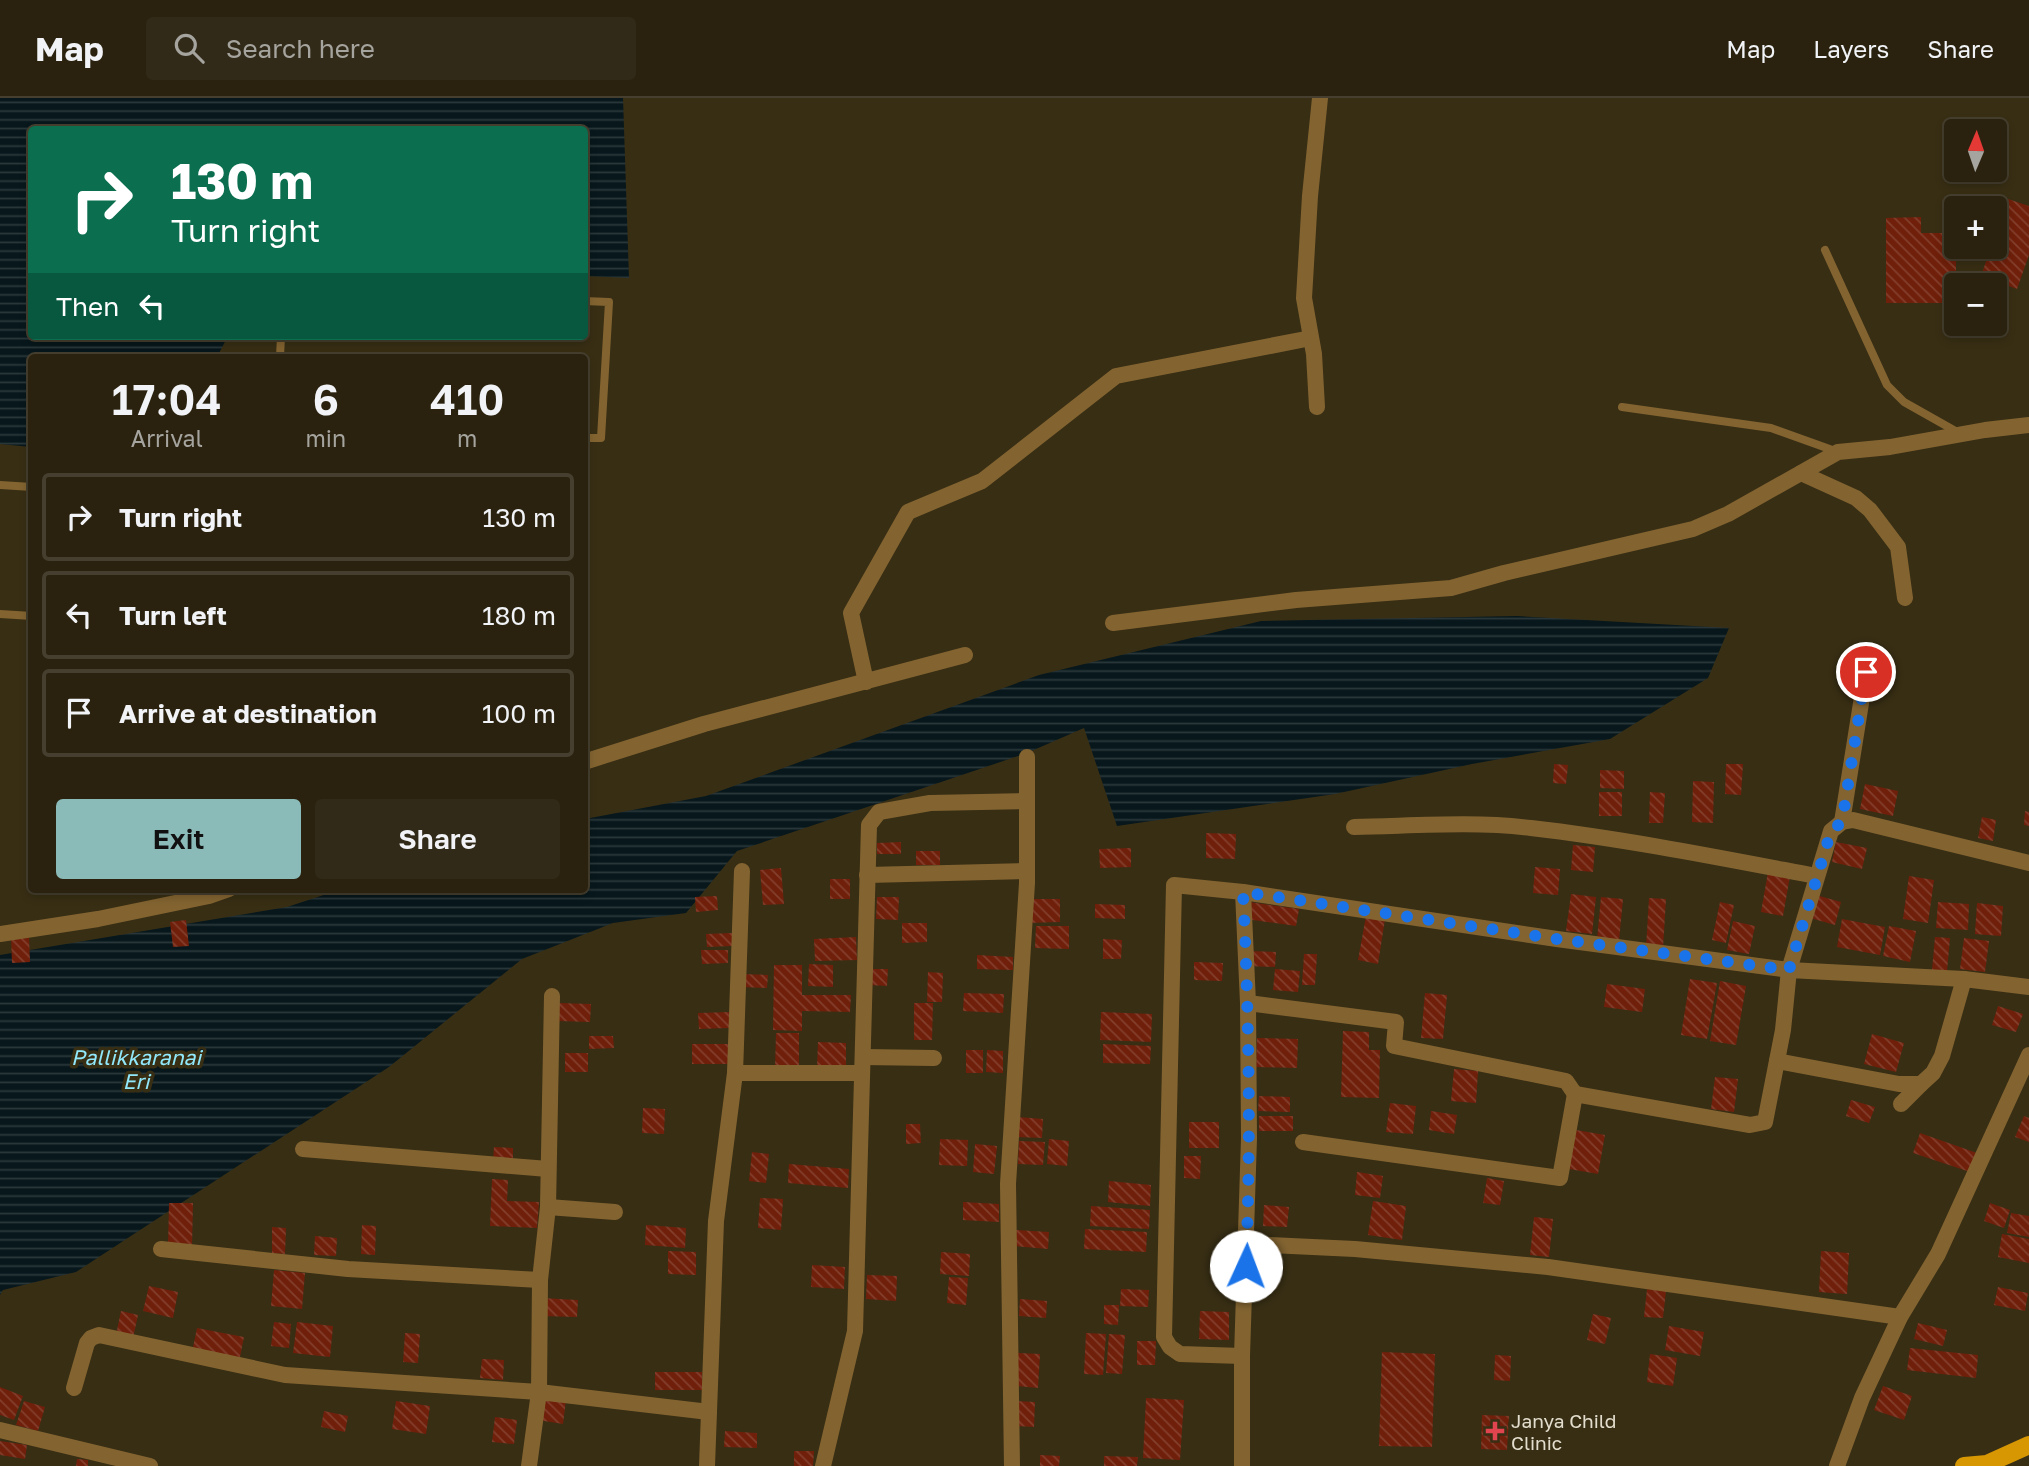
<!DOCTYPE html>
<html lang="en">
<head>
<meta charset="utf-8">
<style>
  :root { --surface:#2a220f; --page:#322a18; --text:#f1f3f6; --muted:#a5a49e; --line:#463f2f; --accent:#8bbbb9 }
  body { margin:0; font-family:"Golos Text",sans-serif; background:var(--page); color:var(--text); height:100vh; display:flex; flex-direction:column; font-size:26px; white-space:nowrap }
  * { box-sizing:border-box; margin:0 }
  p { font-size:23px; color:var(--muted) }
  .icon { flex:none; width:38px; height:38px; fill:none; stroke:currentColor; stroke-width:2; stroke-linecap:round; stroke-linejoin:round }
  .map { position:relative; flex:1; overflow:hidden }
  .details { position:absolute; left:28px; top:256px; width:560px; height:539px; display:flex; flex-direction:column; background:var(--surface); border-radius:7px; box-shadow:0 4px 10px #0003,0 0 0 2px var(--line) }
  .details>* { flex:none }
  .guide { position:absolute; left:28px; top:28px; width:560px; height:214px; border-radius:7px; box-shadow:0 4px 10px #0003,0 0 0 2px var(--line); background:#0b6e4f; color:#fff; overflow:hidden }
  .needle { width:46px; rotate:2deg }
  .tools { position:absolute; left:1944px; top:21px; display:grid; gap:14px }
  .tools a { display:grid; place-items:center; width:63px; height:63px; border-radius:7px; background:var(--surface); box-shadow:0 4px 10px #0003,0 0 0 2px var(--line); font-size:35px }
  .pin { position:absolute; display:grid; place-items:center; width:60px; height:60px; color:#fff; margin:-30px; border:4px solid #fff; border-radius:50%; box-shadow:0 2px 7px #0007 }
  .me { position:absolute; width:77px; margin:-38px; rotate:2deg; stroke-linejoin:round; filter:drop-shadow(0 0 5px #0008) }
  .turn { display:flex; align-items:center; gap:24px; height:147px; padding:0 28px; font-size:32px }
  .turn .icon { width:91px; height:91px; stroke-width:2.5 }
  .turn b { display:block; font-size:49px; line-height:60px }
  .then { display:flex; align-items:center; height:66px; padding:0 28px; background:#0003; gap:14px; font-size:26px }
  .eta { display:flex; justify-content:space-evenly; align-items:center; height:119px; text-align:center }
  .eta b { font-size:42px; font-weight:600; line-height:49px }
  .primary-button { display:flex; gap:14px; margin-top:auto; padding:14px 28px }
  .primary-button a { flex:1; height:80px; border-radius:7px; background:var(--accent); color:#111; font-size:28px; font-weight:600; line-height:80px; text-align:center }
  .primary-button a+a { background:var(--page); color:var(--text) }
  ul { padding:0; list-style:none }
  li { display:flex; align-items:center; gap:21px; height:88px; margin:0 14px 10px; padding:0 14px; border:4px solid var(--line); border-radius:7px }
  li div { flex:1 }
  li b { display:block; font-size:26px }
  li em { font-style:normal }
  header { display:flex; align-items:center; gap:42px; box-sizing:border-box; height:98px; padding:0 35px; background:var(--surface); border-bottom:2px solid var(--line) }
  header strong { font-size:33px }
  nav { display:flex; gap:38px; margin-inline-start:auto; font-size:24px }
  .search { width:490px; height:63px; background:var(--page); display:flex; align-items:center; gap:18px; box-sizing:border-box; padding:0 24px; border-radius:7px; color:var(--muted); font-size:26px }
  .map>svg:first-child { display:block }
  .water { fill:url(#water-rules) }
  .building { fill:url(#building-back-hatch) }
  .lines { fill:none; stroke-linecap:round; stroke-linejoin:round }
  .service { stroke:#836431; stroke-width:8 }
  .minor { stroke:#836431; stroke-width:16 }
  .primary { stroke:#d79703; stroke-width:18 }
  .route { stroke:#1a73e8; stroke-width:12; stroke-dasharray:0 21.6 }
  .health-dot { fill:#e0444e; stroke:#382e14; stroke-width:2.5 }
  .labels { text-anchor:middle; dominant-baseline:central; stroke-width:7; stroke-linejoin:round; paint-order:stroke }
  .poi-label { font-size:19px; fill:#e3ddcd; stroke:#382e14; text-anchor:start }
  .water-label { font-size:21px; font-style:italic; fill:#90e8fa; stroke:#382e14 }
</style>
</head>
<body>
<header>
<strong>Map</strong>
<div class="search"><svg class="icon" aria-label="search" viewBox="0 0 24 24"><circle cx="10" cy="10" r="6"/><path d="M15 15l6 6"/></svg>Search here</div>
<nav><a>Map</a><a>Layers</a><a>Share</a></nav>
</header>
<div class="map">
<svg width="2029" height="1368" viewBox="0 0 2029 1368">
  <defs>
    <pattern id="water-rules" width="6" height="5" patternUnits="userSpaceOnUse" patternTransform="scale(1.75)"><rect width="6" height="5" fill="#07171b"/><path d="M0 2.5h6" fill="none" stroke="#2b383b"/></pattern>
    <pattern id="building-back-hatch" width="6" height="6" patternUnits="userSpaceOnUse" patternTransform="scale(1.75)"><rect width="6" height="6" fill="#6f1f0a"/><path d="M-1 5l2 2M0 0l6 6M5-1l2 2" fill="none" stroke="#833f2c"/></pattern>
  </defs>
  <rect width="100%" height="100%" fill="#382e14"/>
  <!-- water -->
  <g class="water">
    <polygon points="0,0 623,0 629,180 585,178 584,32 32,32 32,238 228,238 217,259 32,259 31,349 0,346"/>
    <polygon points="1517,518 1729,530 1708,580 1610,641 1472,666 1335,696 1117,728 1084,630 1027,655 737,753 686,815 613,825 522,861 389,969 76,1174 3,1192 0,1197 0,857 287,809 342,791 584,791 585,721 706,698 1039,577 1261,523"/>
  </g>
  <!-- building -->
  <g class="building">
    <polygon points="2008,101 2029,108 2029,157 2017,191 1981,178 1991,149 1995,149 1995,137"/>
    <polygon points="1921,119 1921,135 1956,135 1956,205 1886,205 1886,120"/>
    <polygon points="1554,666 1568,667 1566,686 1553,685"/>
    <polygon points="1726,666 1743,666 1741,697 1725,696"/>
    <polygon points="1600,672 1624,673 1624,691 1600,690"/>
    <polygon points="1693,683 1714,684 1713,725 1692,724"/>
    <polygon points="1865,686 1898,693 1893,718 1860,711"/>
    <rect x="1599" y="694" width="23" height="24"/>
    <polygon points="1650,694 1665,695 1663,725 1649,725"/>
    <polygon points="2025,713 2029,714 2029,728 2024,727"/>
    <polygon points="1982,719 1996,722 1993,743 1978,740"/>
    <polygon points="1206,735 1236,736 1235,761 1206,760"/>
    <polygon points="901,744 901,756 877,756 877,745"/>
    <polygon points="1836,744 1867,750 1862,771 1832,764"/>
    <polygon points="1573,747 1595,749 1593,774 1571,772"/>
    <polygon points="1131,750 1131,769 1100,770 1099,751"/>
    <rect x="916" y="753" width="24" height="14"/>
    <polygon points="1535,769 1560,771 1558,797 1533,795"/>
    <polygon points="781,770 784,806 763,807 760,772"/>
    <polygon points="1768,774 1790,778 1783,818 1761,814"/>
    <polygon points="1909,778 1934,782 1928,825 1903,821"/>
    <rect x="830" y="781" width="20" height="20"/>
    <polygon points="1571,796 1596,799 1592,836 1566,833"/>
    <polygon points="1816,797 1841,804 1835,827 1810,820"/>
    <polygon points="717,798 718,812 696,814 695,799"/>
    <polygon points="877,799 899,799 898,822 876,821"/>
    <polygon points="1601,799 1623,801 1619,843 1597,841"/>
    <polygon points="1649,800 1666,801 1663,850 1646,849"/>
    <polygon points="1029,801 1060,801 1060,824 1029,825"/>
    <polygon points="1249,804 1299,811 1296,828 1246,821"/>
    <polygon points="1720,804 1734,807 1726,845 1712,842"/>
    <polygon points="1938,804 1969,806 1968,832 1936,830"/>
    <polygon points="1977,805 2003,808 2001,838 1975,836"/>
    <polygon points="1095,806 1125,807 1125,821 1095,820"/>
    <polygon points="1366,818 1385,821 1378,866 1358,862"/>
    <polygon points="1842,821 1885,829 1880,857 1837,849"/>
    <polygon points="186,822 189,848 173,849 170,824"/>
    <polygon points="1733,823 1755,828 1749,856 1727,852"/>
    <polygon points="902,825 927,825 927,844 902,845"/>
    <polygon points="1036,828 1069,828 1069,851 1035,850"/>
    <polygon points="1889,828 1916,833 1910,864 1883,858"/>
    <polygon points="732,835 732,848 707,849 706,836"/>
    <polygon points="29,838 30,864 12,865 11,839"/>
    <polygon points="856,839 857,862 815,863 814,841"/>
    <polygon points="1935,839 1950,840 1947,873 1932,872"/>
    <polygon points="1964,840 1989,843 1985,874 1960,871"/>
    <polygon points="1103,841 1122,842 1121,861 1103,861"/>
    <polygon points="701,852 728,852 728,865 702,866"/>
    <polygon points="1247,853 1276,854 1275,869 1247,868"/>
    <polygon points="1304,856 1317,856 1315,887 1302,887"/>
    <polygon points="977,857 1013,859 1013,872 977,871"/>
    <polygon points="1194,864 1223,865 1222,883 1194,882"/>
    <polygon points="809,866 833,867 833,889 808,888"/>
    <polygon points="774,867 802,867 802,897 851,897 850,914 802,913 802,933 773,932"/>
    <polygon points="870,871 888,871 887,888 869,887"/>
    <polygon points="1275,871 1300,873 1298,894 1273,892"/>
    <polygon points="928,874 943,875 942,904 927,904"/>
    <polygon points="740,876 768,877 767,890 740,889"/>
    <polygon points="1690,881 1717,885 1707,941 1681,937"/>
    <polygon points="1720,883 1746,888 1736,947 1710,943"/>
    <polygon points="1607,886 1645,891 1642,914 1604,909"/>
    <polygon points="964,895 1004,896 1003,915 963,913"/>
    <polygon points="1425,895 1447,897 1443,941 1421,940"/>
    <polygon points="559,905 591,906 590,924 559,923"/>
    <polygon points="914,905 933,905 932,942 914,942"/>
    <polygon points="1998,908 2023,916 2016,934 1992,927"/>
    <polygon points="729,914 729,930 699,931 698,915"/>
    <polygon points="1101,914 1152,916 1151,944 1100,942"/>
    <polygon points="1343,933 1369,934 1369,952 1380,952 1379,1000 1341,999"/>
    <polygon points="776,935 799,935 799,970 775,970"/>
    <polygon points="1872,936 1904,945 1896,974 1864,966"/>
    <polygon points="589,938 613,938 614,950 589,951"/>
    <polygon points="1257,940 1298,941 1297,970 1256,969"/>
    <polygon points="818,944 846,945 846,971 817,970"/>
    <rect x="692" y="946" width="36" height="20"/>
    <polygon points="1103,946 1151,948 1150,966 1103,965"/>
    <rect x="966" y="952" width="17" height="23"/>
    <polygon points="987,952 1003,953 1003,975 986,974"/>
    <rect x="565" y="955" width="23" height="19"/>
    <polygon points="1454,971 1478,973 1476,1005 1451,1003"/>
    <polygon points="1715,979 1738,981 1734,1014 1711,1011"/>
    <polygon points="1259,998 1290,999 1290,1014 1258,1013"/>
    <polygon points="1851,1002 1875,1009 1869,1025 1846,1018"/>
    <polygon points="1390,1005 1416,1008 1413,1036 1386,1034"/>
    <polygon points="643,1010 665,1011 664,1036 642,1035"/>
    <polygon points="1431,1013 1457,1017 1454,1036 1429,1032"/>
    <rect x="1259" y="1018" width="34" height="15"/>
    <polygon points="2024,1018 2029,1020 2029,1044 2015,1039"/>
    <polygon points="1018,1019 1043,1021 1042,1040 1017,1039"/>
    <rect x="1189" y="1024" width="30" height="26"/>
    <polygon points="906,1026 920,1026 921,1045 906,1046"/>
    <polygon points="1576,1032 1605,1037 1598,1076 1569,1071"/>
    <polygon points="1920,1035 1977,1055 1970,1074 1913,1055"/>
    <polygon points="940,1041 968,1042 967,1068 939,1067"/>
    <polygon points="1049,1041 1069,1043 1067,1068 1047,1066"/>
    <polygon points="1019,1043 1045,1044 1043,1067 1018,1066"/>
    <polygon points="975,1046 997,1048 994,1076 973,1074"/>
    <polygon points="494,1049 513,1050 513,1063 493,1063"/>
    <polygon points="752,1054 769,1056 766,1085 749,1083"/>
    <polygon points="1184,1058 1201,1058 1200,1081 1184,1080"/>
    <polygon points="789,1066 849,1071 848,1090 788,1085"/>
    <polygon points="1357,1074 1383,1078 1380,1100 1355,1097"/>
    <polygon points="1487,1080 1504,1083 1500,1107 1483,1105"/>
    <polygon points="492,1081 508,1082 507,1103 539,1104 537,1130 490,1128"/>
    <polygon points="1109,1083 1151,1087 1150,1108 1108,1104"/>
    <polygon points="760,1100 783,1101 781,1132 758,1130"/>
    <polygon points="1373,1103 1406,1108 1402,1142 1368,1137"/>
    <polygon points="963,1104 999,1106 999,1124 963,1122"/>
    <polygon points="169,1105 193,1105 192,1148 168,1148"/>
    <polygon points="1990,1105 2010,1112 2004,1130 1984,1123"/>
    <polygon points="1264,1107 1289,1109 1287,1129 1263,1128"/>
    <polygon points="1091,1108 1150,1112 1149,1131 1090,1128"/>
    <polygon points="2011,1115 2029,1118 2029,1139 2007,1135"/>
    <polygon points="1534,1119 1553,1121 1549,1159 1530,1157"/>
    <polygon points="362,1127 376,1128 375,1157 361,1156"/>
    <polygon points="646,1127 686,1130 685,1150 645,1147"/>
    <polygon points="272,1129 286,1130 285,1156 272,1155"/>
    <polygon points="1085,1131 1147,1134 1146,1154 1084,1151"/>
    <polygon points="1015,1132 1049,1134 1048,1151 1014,1148"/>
    <polygon points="2002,1136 2029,1141 2029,1165 1998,1159"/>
    <polygon points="315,1138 337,1140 336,1158 314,1157"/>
    <polygon points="668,1153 696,1154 696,1177 668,1176"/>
    <polygon points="1821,1153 1849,1155 1847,1196 1819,1194"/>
    <polygon points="941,1154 970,1156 969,1178 940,1176"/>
    <polygon points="812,1167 845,1169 844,1191 811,1189"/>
    <polygon points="274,1172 305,1175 302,1211 271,1208"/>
    <polygon points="867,1177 897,1178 896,1203 866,1201"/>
    <polygon points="949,1179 968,1180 966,1207 947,1205"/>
    <polygon points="149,1188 178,1194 173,1220 143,1213"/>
    <polygon points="1998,1189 2028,1195 2025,1213 1994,1207"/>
    <polygon points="1121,1191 1149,1192 1148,1209 1120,1208"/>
    <polygon points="1647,1191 1666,1193 1663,1220 1644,1219"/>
    <polygon points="542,1200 578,1202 577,1219 541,1218"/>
    <polygon points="1020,1201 1047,1203 1046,1220 1019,1218"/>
    <polygon points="1104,1207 1119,1207 1118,1227 1104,1226"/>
    <polygon points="121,1213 138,1217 133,1240 116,1237"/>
    <polygon points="1200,1213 1229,1214 1229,1242 1199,1241"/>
    <polygon points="1593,1216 1611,1220 1605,1246 1587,1242"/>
    <polygon points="274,1224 291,1226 289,1250 271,1248"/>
    <polygon points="297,1224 333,1228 330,1259 293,1255"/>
    <polygon points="1918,1225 1947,1232 1943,1248 1914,1241"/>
    <polygon points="1669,1228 1704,1234 1700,1258 1665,1252"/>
    <polygon points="197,1230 244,1239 239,1264 192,1254"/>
    <polygon points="405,1235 420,1236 418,1265 403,1264"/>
    <polygon points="1086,1235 1106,1236 1103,1277 1084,1276"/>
    <polygon points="1109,1236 1125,1237 1122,1276 1106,1275"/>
    <polygon points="1137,1243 1156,1243 1155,1267 1137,1267"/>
    <polygon points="1910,1250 1978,1257 1976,1280 1907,1272"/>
    <polygon points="1382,1254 1435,1256 1432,1349 1379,1348"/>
    <polygon points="1018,1255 1040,1256 1038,1290 1016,1288"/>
    <polygon points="1650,1256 1677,1260 1673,1288 1647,1284"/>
    <polygon points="1495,1257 1511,1258 1510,1283 1494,1282"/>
    <polygon points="482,1261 504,1262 503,1282 480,1280"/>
    <rect x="655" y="1274" width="47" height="18"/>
    <polygon points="1883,1288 1912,1298 1904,1322 1874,1312"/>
    <polygon points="0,1289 23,1298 14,1322 0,1317"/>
    <polygon points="541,1300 566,1302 563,1326 538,1322"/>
    <polygon points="1146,1300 1184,1302 1180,1362 1143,1360"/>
    <polygon points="24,1303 45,1309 38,1333 16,1327"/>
    <polygon points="396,1303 430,1308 426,1336 392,1331"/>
    <polygon points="1016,1303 1035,1304 1034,1329 1016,1328"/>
    <polygon points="324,1313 348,1318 345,1334 321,1329"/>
    <polygon points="1482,1317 1509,1318 1507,1352 1481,1351"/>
    <polygon points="495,1319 517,1322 514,1346 492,1344"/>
    <polygon points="725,1333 757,1335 757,1350 724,1349"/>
    <polygon points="0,1343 27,1347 25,1361 0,1357"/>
    <polygon points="794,1353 814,1353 813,1368 794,1368"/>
    <polygon points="1040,1357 1060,1358 1059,1368 1040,1368"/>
    <polygon points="1104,1358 1138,1359 1137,1368 1104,1368"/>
    <polygon points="77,1361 88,1362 88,1368 76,1368"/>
  </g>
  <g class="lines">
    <!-- service -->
    <g class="service">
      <polyline points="1825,152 1887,287 1904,304 1959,335"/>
      <polyline points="584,203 609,204 601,340 584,340"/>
      <polyline points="280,259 281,238"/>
      <polyline points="1622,309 1771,330 1838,354"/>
      <polyline points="0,387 32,389"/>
      <polyline points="0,516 32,518"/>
    </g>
    <!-- minor -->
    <g class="minor">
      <polyline points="1317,309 1314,256 1304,200 1310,98 1320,0"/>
      <polyline points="1801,375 1856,400 1870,412 1898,449 1905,500"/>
      <polyline points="1113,525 1296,502 1451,490 1504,475 1693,431 1728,416 1838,354 1890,349 1985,332 2029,327"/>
      <polyline points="866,584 851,515 908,414 982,383 1116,278 1311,240"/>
      <polyline points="584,664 704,626 965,557"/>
      <polyline points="1842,724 1866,574"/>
      <path d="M1354 729C1413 728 1472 723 1531 730 1626 741 1721 760 1816 778"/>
      <polyline points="867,777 1027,773"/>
      <polyline points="0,836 98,821 209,798 229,791"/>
      <polyline points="1248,905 1396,924 1394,948 1566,983 1575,996"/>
      <polyline points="863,959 934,960"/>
      <polyline points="1777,963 1899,986 1921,986 1933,975 1942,958 1964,881"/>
      <polyline points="735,975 862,975"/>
      <polyline points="1901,1006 1921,986"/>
      <polyline points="1303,1044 1560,1080 1575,996 1750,1027 1765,1024 1783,932 1789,872 1964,881 2029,889"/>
      <polyline points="303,1051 548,1071"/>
      <polyline points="548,1109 615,1114"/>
      <polyline points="1247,1146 1355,1151 1548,1169 1900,1219"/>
      <polyline points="161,1151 348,1171 540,1182"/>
      <polyline points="1242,1258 1180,1256 1170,1249 1164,1239 1174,787 1243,794"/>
      <polyline points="74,1290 87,1245 91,1240 99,1237 285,1277 539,1294 540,1182 548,1109 552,898"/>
      <polyline points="0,1332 150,1368"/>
      <polyline points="529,1368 539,1294 709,1314"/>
      <polyline points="707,1368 716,1123 735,975 742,773"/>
      <polyline points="823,1368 855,1233 869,727 879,714 930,705 1027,703"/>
      <polyline points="1012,1368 1008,1086 1027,785 1027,659"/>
      <polyline points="1242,1368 1242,1258 1249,1040 1248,905 1243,794 1557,841 1789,872 1831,733 1842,724 1853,722 2029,765"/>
      <polyline points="1837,1368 1862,1300 1900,1219 1938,1156 2029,957"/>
    </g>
    <!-- primary -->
    <polyline class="primary" points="1964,1368 1987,1366 2029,1347"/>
  </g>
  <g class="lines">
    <!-- route -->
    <path class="route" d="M1246 1168C1251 1044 1249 919 1243 794L1557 841 1789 872 1831 733 1842 724 1866 574"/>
  </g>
  <!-- markers -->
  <path class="health-dot" d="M1491.5 1322.5h7v7h7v7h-7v7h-7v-7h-7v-7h7z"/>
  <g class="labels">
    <!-- poi labels -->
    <g class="poi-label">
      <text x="1511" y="1322">Janya Child<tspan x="1511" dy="22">Clinic</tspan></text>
    </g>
    <!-- water labels -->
    <g class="water-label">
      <text x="136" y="959">Pallikkaranai<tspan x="136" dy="24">Eri</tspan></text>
    </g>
  </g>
</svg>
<div class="tools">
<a><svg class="needle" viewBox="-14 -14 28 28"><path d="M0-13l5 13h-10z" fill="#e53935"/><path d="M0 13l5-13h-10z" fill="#a5a49e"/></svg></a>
<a>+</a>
<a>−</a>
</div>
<div class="pin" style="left:1866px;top:574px;background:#d93025"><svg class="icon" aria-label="arrive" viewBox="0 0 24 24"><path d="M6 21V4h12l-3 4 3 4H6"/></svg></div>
<svg class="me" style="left:1246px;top:1168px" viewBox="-20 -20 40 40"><circle r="19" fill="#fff"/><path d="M0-13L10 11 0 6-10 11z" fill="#1a73e8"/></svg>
<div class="guide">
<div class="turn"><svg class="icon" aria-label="right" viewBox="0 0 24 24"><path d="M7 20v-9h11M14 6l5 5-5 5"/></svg><div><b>130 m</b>Turn right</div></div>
<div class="then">Then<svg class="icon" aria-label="left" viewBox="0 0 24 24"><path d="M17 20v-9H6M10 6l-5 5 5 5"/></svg></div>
</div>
<section class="details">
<div class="eta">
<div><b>17:04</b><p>Arrival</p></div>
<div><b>6</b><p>min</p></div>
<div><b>410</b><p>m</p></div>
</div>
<ul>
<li><svg class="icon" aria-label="right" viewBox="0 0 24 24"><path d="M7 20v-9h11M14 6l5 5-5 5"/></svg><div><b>Turn right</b></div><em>130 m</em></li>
<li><svg class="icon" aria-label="left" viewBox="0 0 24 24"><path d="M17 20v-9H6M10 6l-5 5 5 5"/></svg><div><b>Turn left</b></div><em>180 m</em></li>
<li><svg class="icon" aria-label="arrive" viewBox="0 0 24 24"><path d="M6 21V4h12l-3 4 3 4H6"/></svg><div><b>Arrive at destination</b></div><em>100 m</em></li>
</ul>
<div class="primary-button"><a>Exit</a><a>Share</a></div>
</section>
</div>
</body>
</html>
